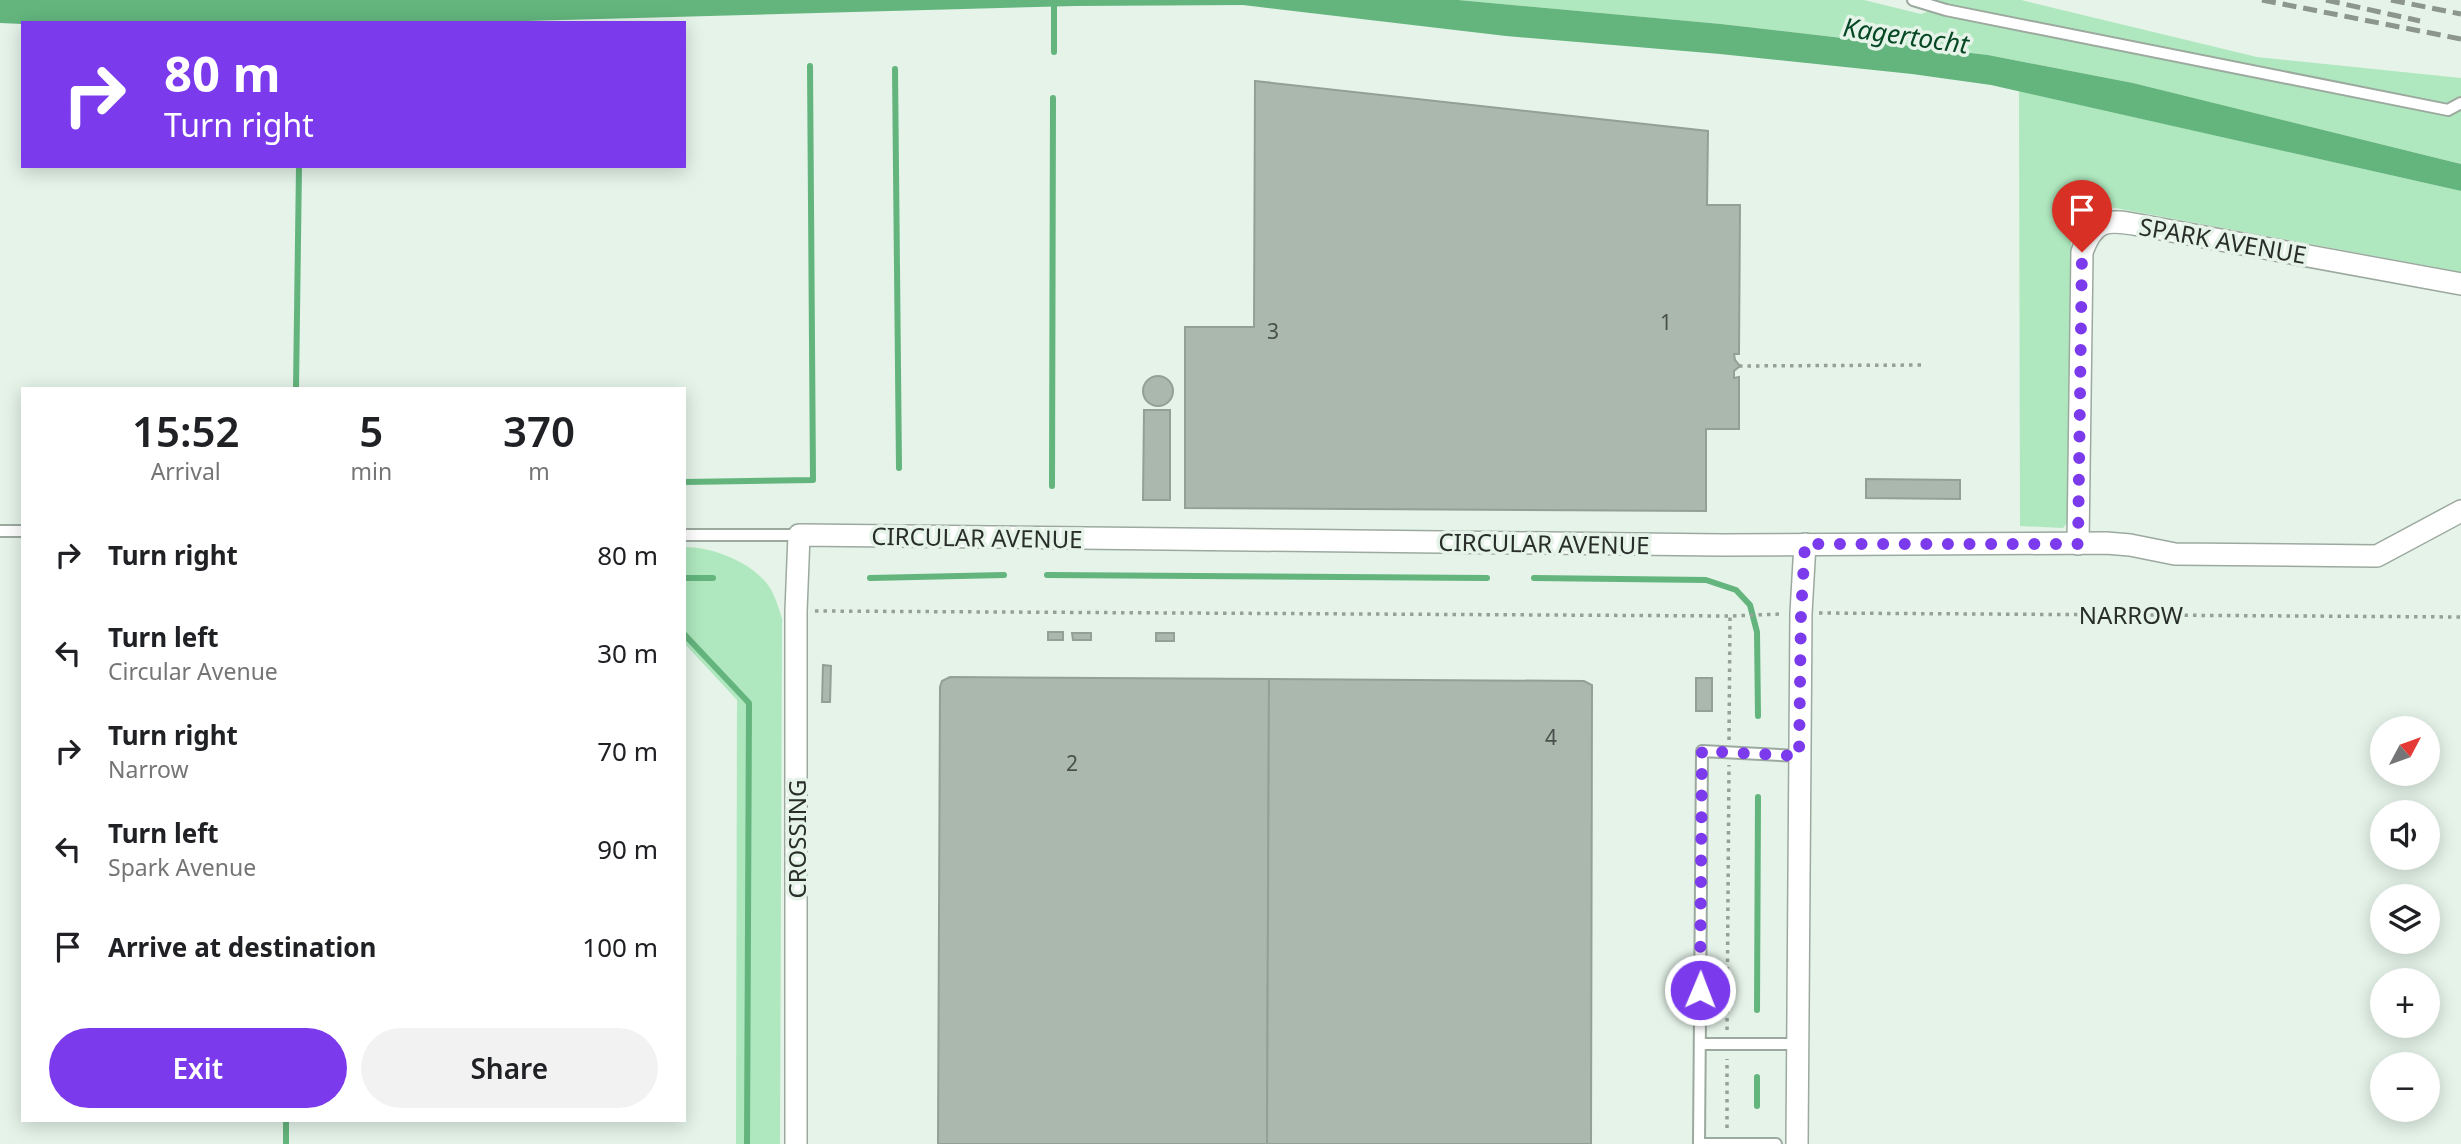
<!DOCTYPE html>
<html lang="en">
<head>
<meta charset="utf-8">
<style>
  :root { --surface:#fff; --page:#f2f2f2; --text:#202124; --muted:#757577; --accent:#7c3aed }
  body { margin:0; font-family:"Noto Sans",sans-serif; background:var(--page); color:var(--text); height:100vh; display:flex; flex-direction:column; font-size:26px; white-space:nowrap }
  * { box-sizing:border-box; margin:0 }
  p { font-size:23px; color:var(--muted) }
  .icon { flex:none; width:38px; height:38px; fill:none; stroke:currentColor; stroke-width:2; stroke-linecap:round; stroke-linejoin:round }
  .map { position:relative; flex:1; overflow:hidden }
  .sheet { position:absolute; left:21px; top:387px; width:665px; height:735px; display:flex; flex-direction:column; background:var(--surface); border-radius:0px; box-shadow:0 4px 18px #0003 }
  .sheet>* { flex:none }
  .hud { position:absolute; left:21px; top:21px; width:665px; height:147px; border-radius:0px; box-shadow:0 4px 18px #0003; background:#7c3aed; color:#fff; overflow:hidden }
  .needle { width:46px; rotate:49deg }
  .controls { position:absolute; left:2370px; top:716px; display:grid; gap:14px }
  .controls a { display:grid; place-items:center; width:70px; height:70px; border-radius:50%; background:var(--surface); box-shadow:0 4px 18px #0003; font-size:35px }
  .pin { position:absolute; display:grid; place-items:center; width:60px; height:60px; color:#fff; margin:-72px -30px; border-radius:50% 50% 50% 0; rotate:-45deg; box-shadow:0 0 7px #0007 }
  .pin .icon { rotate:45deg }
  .me { position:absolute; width:77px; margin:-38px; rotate:1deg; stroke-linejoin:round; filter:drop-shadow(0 0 5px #0008) }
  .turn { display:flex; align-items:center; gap:24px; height:147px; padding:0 28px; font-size:32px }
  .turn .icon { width:91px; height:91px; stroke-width:2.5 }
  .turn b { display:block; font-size:49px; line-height:60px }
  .eta { display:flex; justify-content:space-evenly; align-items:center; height:119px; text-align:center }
  .eta b { font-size:42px; font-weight:600; line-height:49px }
  .primary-button { display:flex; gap:14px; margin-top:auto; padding:14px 28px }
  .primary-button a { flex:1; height:80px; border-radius:42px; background:var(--accent); color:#fff; font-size:28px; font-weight:600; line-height:80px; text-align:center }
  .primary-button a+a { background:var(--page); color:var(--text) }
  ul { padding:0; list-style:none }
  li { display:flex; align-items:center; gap:21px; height:98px; padding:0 28px }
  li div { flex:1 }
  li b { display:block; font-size:26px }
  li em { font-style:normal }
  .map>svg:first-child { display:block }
  .green { fill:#afe8be }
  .water { fill:#63b57d }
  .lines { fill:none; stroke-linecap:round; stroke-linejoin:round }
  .stream { stroke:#63b57d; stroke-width:6 }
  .building { fill:#aab8ad; stroke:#93a096; stroke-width:2 }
  .service-casing { stroke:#9ca99f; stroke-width:14 }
  .minor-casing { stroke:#9ca99f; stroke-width:24 }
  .path { stroke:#96a099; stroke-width:3.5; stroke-dasharray:3.5 5; stroke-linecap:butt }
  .service { stroke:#fff; stroke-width:10 }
  .minor { stroke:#fff; stroke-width:21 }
  .rail { stroke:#8c958e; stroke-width:5; stroke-dasharray:14 7; stroke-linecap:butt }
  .route { stroke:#7c3aed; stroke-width:12; stroke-dasharray:0 21.6 }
  .labels { text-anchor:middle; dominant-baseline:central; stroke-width:7; stroke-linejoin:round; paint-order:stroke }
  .number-label { font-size:21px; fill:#49504b }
  .street-label { font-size:24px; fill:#292e2a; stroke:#e5f3e9 }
  .water-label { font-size:26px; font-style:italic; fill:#064824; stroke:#e5f3e9 }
</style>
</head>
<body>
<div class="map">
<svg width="2461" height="1144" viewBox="0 0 2461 1144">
  <rect width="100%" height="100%" fill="#e5f3e9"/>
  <!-- green -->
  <g class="green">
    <polygon points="1458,0 1864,0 1921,14 1932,10 1938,0 2021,0 2257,57 2461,78 2461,164 2133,83 1988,55 1721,24"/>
    <path d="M2019 91 2461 191V272L2110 207C2090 213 2079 222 2071 241L2070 512 2068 522 2063 528 2020 526Z"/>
    <path d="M684 547C714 547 754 563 770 588 776 598 779 609 782 619L780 1144H736L737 700 684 643Z"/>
  </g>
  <!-- water -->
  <polygon class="water" points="0,0 1458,0 1721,24 1988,55 2133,83 2461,164 2461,191 1991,85 1912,74 1720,54 1506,36 1243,5 1075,6 454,23 23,24 0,23"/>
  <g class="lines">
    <!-- stream -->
    <g class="stream">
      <polyline points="1054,52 1054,0"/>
      <polyline points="895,69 899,468"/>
      <polyline points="296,388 299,166"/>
      <polyline points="684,482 813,480 810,66"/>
      <polyline points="1052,486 1053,98"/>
      <polyline points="1047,575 1487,578"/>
      <polyline points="684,578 713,578"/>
      <polyline points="870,578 1004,575"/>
      <polyline points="1534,578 1706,580 1736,590 1750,605 1757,632 1758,716"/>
      <polyline points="684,634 749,703 747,1144"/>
      <polyline points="1757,1010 1758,797"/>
      <polyline points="1757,1077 1757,1106"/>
      <polyline points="286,1144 286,1120"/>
    </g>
  </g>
  <!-- building -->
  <g class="building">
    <polygon points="1255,81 1708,131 1707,205 1740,205 1739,354 1734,354 1735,360 1740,366 1734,371 1734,378 1739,377 1739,429 1706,429 1706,511 1185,508 1185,327 1254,327"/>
    <circle cx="1158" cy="391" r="15"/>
    <polygon points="1144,410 1170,410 1170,500 1143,500"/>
    <polygon points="1866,479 1960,480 1960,499 1866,498"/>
    <rect x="1048" y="632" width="15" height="8"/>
    <polygon points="1072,633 1091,633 1091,640 1073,640"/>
    <rect x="1156" y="633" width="18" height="8"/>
    <polygon points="823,665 831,666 830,702 822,702"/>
    <polygon points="950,677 1269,679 1267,1144 938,1144 940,687 942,681"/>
    <rect x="1696" y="678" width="16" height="33"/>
    <polygon points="1269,679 1584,681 1592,685 1591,1144 1267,1144"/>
  </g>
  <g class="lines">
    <defs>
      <g id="service">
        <polyline points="1913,0 1946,10 2448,110 2461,103"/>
        <polyline points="0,531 23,531"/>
        <polyline points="684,535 799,535"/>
        <polyline points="1700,1044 1798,1044"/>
        <polyline points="1699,1144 1702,751 1799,756"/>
        <polyline points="1699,1144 1776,1144"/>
      </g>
      <g id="minor">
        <path d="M2078 544 2082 252C2094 219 2107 219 2139 225L2461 284"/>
        <polyline points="796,1144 796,611 799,535 1722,545 2106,543 2130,545 2175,554 2377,556 2461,511"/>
        <polyline points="1797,1144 1801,613 1805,544"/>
      </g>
    </defs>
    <!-- service casing -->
    <use href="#service" class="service-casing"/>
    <!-- minor casing -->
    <use href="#minor" class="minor-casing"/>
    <!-- path -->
    <g class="path">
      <polyline points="1739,366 1924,365"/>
      <polyline points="815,611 1730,616 1780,614"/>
      <polyline points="1819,613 2461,617"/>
      <polyline points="1729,740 1730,616"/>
      <polyline points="1727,1030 1729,765"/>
      <polyline points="1727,1128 1727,1059"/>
    </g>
    <!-- service -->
    <use href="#service" class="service"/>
    <!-- minor -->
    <use href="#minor" class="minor"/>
    <!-- rail -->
    <g class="rail">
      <polyline points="2262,0 2461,39"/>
      <polyline points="2326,0 2420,21"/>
      <polyline points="2391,0 2461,14"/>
    </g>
  </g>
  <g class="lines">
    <!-- route -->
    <polyline class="route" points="1700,990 1702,751 1799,756 1801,613 1805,544 2078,544 2082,252"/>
  </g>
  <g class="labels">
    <!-- number labels -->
    <g class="number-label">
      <text x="1666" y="322">1</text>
      <text x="1273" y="331">3</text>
      <text x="1551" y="737">4</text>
      <text x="1072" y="763">2</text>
    </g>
    <!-- street labels -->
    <g class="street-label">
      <text transform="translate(2223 240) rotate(10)">SPARK AVENUE</text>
      <text transform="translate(977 537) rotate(1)">CIRCULAR AVENUE</text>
      <text transform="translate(1544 543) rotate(1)">CIRCULAR AVENUE</text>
      <text x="2131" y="614">NARROW</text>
      <text transform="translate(796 839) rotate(-90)">CROSSING</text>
    </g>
    <!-- water labels -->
    <g class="water-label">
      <text transform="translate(1906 35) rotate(8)">Kagertocht</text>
    </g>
  </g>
</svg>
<div class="controls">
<a><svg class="needle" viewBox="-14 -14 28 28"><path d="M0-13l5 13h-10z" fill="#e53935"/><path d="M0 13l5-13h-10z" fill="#757577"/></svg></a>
<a><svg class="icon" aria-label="sound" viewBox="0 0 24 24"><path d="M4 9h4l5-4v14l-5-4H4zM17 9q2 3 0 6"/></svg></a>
<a><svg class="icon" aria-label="layers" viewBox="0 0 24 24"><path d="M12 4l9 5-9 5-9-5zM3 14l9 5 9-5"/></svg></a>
<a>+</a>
<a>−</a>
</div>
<div class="pin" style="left:2082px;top:252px;background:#d93025"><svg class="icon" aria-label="arrive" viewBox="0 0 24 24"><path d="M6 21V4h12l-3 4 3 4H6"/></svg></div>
<svg class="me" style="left:1700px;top:990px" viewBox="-20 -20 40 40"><circle r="17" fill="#7c3aed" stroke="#fff" stroke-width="3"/><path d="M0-11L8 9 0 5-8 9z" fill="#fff"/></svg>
<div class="hud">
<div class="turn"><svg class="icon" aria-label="right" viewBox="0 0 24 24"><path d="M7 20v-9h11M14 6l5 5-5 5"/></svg><div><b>80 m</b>Turn right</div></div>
</div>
<section class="sheet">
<div class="eta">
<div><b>15:52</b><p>Arrival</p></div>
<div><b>5</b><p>min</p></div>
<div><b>370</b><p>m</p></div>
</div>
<ul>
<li><svg class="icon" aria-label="right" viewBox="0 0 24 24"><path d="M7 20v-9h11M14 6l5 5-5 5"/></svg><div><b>Turn right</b></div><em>80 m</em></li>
<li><svg class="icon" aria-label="left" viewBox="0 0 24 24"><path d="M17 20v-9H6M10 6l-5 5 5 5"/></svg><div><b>Turn left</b><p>Circular Avenue</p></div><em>30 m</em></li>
<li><svg class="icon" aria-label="right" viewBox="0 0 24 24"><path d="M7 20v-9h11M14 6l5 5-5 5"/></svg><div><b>Turn right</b><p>Narrow</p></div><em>70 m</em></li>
<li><svg class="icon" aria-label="left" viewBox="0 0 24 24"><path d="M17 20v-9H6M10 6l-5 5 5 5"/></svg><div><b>Turn left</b><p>Spark Avenue</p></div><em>90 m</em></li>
<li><svg class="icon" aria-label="arrive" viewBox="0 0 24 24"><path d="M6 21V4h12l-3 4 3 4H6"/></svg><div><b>Arrive at destination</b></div><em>100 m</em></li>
</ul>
<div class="primary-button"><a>Exit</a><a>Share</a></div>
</section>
</div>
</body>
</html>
